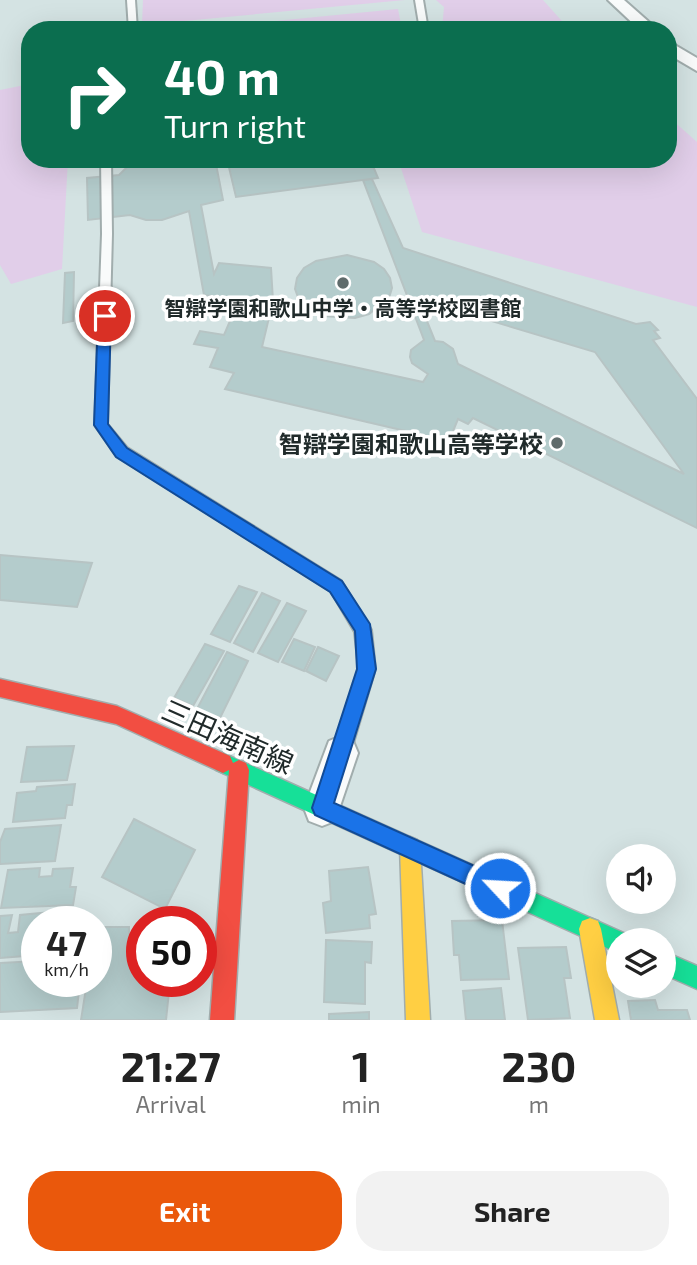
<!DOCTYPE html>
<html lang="en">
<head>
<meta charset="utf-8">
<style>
  :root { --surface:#fff; --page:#f2f2f2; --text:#222; --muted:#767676; --accent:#ea580c }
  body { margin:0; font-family:"Exo 2","Noto Sans JP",sans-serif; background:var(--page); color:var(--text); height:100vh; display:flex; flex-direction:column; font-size:26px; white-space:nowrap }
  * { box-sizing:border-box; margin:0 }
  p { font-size:23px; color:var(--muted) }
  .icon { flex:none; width:38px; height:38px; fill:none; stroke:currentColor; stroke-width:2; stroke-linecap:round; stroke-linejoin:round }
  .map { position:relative; height:1020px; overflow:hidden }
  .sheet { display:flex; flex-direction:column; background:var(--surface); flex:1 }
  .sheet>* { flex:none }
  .hud { position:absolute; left:21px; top:21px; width:656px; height:147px; border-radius:28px; box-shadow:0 7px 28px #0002; background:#0b6e4f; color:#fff; overflow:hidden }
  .tools { position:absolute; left:606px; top:844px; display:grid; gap:14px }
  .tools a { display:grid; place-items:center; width:70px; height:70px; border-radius:50%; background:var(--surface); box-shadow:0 7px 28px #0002; font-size:35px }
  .speed { position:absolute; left:21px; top:906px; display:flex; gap:14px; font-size:35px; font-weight:700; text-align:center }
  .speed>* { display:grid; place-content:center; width:91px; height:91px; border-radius:50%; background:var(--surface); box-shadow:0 7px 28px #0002; line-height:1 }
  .speed small { font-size:18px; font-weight:400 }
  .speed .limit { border:10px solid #d22; background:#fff; color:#111 }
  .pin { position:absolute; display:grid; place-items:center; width:60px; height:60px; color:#fff; margin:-30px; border:4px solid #fff; border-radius:50%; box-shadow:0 2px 7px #0007 }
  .me { position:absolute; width:77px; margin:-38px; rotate:295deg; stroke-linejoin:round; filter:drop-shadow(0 0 5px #0008) }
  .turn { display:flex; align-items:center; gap:24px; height:147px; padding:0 28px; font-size:32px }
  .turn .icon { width:91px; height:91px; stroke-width:2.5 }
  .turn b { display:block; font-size:49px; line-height:60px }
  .eta { display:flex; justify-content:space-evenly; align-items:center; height:119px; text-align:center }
  .eta b { font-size:42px; font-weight:700; line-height:49px }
  .primary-button { display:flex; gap:14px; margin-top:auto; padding:14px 28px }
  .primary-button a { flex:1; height:80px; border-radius:28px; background:var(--accent); color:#fff; font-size:28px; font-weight:700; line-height:80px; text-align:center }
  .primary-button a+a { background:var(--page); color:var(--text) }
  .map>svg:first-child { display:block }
  .green { fill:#e1cee9 }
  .building { fill:#b4cccc; stroke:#b7c4c4; stroke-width:2; fill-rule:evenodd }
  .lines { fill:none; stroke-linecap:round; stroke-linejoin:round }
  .lane-casing { stroke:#a1adad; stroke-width:4 }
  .street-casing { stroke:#a1adad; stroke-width:4 }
  .fast-casing { stroke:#a1adad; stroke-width:3 }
  .slow-casing { stroke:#a1adad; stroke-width:3 }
  .jam-casing { stroke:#a1adad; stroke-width:3 }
  .lane { fill:#f9fbfb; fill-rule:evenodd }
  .street { fill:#f9fbfb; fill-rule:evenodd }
  .fast { fill:#16e098; fill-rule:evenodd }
  .slow { fill:#ffcf43; fill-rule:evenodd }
  .jam { fill:#f24e42; fill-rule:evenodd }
  .route { fill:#1a73e8; stroke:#114b97; stroke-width:2 }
  .poi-dot { fill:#5f6b6b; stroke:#fff; stroke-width:2.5 }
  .labels { text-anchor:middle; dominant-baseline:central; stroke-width:7; stroke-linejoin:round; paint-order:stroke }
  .far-poi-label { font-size:21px; font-weight:bold; fill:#202a2a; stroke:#fff }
  .poi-label { font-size:24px; font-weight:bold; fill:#202a2a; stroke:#fff; text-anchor:end }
  .near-street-label { font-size:28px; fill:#202a2a; stroke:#fff }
</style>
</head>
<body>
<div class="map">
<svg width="697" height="1020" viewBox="0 0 697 1020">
  <rect width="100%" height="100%" fill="#d4e3e3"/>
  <!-- green -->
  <g class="green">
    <polygon points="143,0 405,0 142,25"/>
    <polygon points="436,0 543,0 570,30 442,30 444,7"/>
    <polygon points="398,9 402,30 183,30"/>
    <polygon points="30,84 30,159 68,159 62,269 11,284 0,265 0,90"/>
    <polygon points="669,117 697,142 697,307 422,232 398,159 668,159"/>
  </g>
  <!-- building -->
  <g class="building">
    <path d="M141 159H215L223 200 201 205 214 274 219 263 271 268 273 301 262 347 423 382 428 374 412 363 410 357 411 350 424 340 363 180 372 179 403 248 636 324 650 322 658 330 654 331 660 338 653 340 697 399V528L473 418 468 424 458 419 449 441 225 389 234 373 210 367 218 348 194 344 200 331 224 335 239 300 204 295 189 211 162 220H146L130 215 88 220 87 178 119 175 128 166ZM418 299 595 352 684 474 458 364 453 349 443 342 435 341Z"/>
    <polygon points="227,159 370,159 378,178 236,197"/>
    <polygon points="347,255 374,262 384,269 390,278 392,288 389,298 369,314 355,318 322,316 309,309 299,300 295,289 297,278 304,268 316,261"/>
    <polygon points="74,272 73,321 63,323 65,273"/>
    <polygon points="0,555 92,563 77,607 0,600"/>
    <polygon points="239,586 257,592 230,642 211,634"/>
    <polygon points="262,593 280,601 253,652 234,643"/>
    <polygon points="287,603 306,611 278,662 258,653"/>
    <polygon points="294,639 315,647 304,671 282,662"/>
    <polygon points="205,644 224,651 193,706 174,698"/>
    <polygon points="318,647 339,656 326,681 306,671"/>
    <polygon points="227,652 248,661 220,718 197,709"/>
    <polygon points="74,746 67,780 21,782 27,747"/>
    <polygon points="75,784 72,805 67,805 65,818 13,822 17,793 36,791 37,787"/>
    <polygon points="134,819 195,850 165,909 102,877"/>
    <polygon points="61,825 55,861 0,864 0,842 5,829"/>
    <polygon points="368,867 376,914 369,915 370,928 326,933 323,903 331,901 329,871"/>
    <polygon points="40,868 39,877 52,876 53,869 73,868 70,887 76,887 73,905 1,908 8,870"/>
    <polygon points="61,911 60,922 37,922 37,955 0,958 0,916 12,915 8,933 18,932 20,915"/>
    <polygon points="502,920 509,979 461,980 459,955 454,955 452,921"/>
    <polygon points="96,927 129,927 129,937 142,937 142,982 170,982 166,1020 81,1020 87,982 96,982"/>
    <polygon points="326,940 372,942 371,963 365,962 365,1004 324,1002"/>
    <polygon points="566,947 571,978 564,978 570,1018 528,1020 518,948"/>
    <polygon points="37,961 37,982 80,982 77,1008 0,1012 0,963"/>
    <polygon points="501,988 505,1020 466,1020 463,991"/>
    <polygon points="655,1000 658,1010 687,1010 690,1020 631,1020 628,1001"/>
    <polygon points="369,1012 369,1020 329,1020 329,1014"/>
  </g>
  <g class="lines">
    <defs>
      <g id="lane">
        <polygon points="127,0 135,0 137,30 129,30"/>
        <polygon points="415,0 423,0 428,30 420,30"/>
        <polygon points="101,159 111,159 112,234 107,424 127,448 341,581 371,630 375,669 350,753 347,759 341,762 335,759 332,753 359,669 355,632 331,591 117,456 95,425 102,234"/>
      </g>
      <g id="street">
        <polygon points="608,0 624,0 658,30 640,30"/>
        <polygon points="668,41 697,58 697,71 668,54"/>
        <polygon points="341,736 353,741 358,753 335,821 322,826 309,821 304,808 329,741"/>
      </g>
      <g id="fast">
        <polygon points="223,753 626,934 628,940 618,940 618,953 216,770 213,763 216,756"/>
        <polygon points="663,951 697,966 697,989 663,974"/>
      </g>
      <g id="slow">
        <polygon points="410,837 417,840 420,847 430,1020 406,1020 400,847 403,840"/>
        <polygon points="590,918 598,921 601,929 619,1020 595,1020 579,929 582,921"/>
      </g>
      <polygon id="jam" points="0,679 117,706 230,756 233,763 239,760 246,763 249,770 234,1020 210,1020 229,770 223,773 116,724 0,697"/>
    </defs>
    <!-- lane casing -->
    <use href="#lane" class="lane-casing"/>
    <!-- street casing -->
    <use href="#street" class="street-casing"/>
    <!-- fast casing -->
    <use href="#fast" class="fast-casing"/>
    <!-- slow casing -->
    <use href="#slow" class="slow-casing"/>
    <!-- jam casing -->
    <use href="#jam" class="jam-casing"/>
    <!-- lane -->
    <use href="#lane" class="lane"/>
    <!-- street -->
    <use href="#street" class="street"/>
    <!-- fast -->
    <use href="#fast" class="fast"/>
    <!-- slow -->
    <use href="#slow" class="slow"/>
    <!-- jam -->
    <use href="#jam" class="jam"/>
  </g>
  <!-- route -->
  <polygon class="route" points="105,311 111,316 108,424 127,448 342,581 370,624 376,669 334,803 508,881 511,888 508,896 500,899 492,896 315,815 312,808 357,669 355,631 330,592 116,457 94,425 98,316"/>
  <!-- markers -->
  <g class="poi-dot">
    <circle cx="343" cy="283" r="7"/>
    <circle cx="557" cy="443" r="7"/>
  </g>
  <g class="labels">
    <!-- far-poi labels -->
    <g class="far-poi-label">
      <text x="343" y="307">智辯学園和歌山中学・高等学校図書館</text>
    </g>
    <!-- poi labels -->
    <g class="poi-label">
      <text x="543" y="443">智辯学園和歌山高等学校</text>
    </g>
    <!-- near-street labels -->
    <g class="near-street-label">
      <text transform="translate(228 736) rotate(24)">三田海南線</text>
    </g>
  </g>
</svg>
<div class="tools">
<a><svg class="icon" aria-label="sound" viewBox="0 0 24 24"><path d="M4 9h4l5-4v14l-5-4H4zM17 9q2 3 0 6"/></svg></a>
<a><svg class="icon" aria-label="layers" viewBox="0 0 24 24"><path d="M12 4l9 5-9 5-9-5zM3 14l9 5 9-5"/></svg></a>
</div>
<div class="speed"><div>47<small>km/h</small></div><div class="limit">50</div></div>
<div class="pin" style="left:105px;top:316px;background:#d93025"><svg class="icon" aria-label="arrive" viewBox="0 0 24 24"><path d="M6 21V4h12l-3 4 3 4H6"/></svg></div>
<svg class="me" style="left:500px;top:888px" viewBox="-20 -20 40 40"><circle r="17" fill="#1a73e8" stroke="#fff" stroke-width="3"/><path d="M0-11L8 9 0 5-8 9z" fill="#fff"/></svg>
<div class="hud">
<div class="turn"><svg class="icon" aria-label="right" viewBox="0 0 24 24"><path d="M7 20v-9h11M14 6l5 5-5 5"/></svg><div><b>40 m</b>Turn right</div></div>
</div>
</div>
<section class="sheet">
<div class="eta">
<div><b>21:27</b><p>Arrival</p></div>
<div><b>1</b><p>min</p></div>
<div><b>230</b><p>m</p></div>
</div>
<div class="primary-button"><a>Exit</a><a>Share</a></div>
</section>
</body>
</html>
